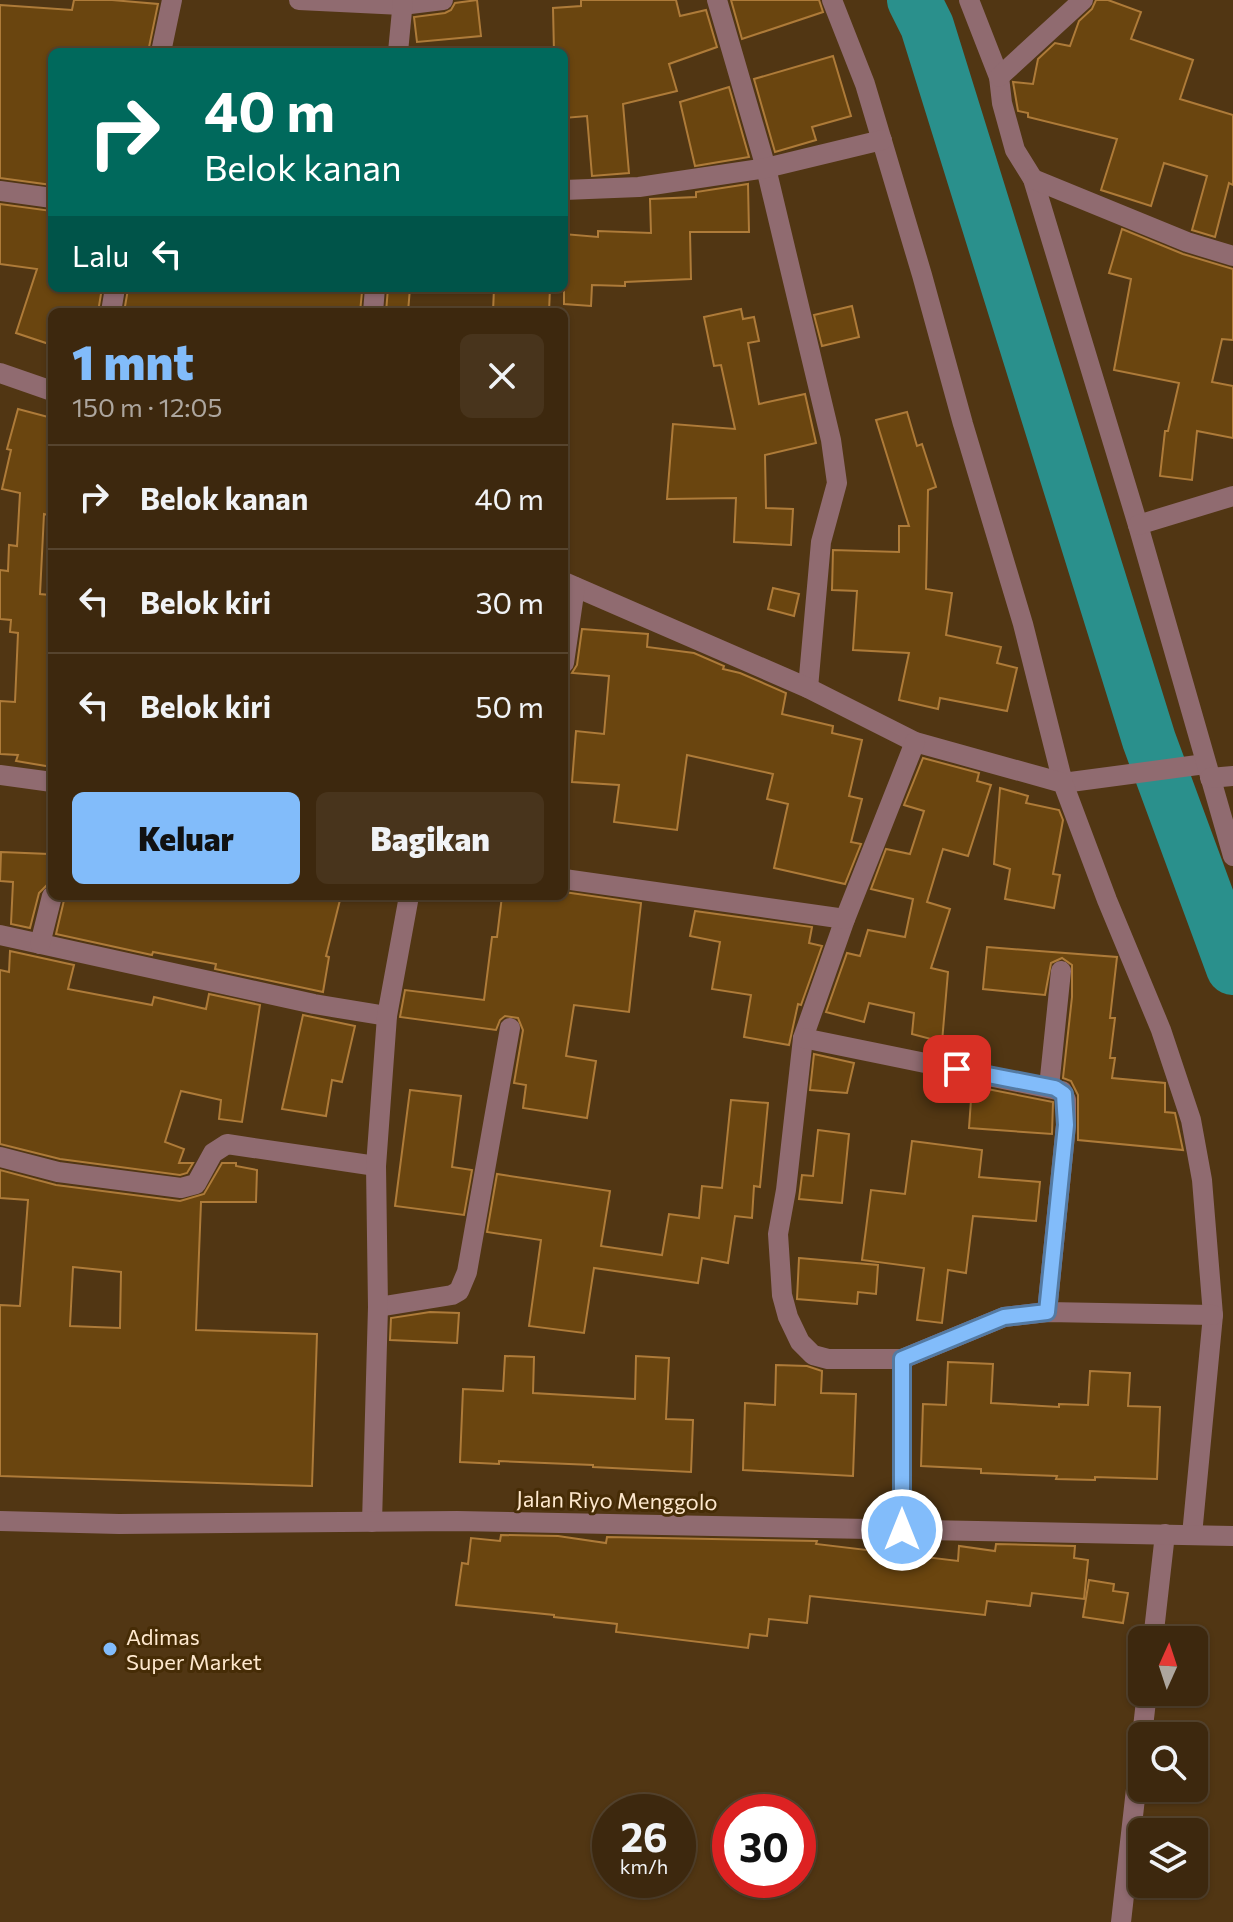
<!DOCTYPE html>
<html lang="id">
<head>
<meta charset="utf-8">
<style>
  :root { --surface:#3d280e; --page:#48341c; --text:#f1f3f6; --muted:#ada69e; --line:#56442e; --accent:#82bcfa }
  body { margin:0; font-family:Commissioner,sans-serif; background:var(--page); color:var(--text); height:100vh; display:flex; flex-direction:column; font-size:30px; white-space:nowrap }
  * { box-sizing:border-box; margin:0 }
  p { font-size:26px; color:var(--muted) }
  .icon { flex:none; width:44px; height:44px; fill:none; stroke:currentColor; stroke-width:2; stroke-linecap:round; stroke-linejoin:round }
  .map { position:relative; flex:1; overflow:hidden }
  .panel { position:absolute; left:48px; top:308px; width:520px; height:592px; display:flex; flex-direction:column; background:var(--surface); border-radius:12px; box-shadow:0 2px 6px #0004,0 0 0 2px var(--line) }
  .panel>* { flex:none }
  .banner { position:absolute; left:48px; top:48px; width:520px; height:244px; border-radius:12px; box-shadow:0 2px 6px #0004,0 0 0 2px var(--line); background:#00695c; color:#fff; overflow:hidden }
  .needle { width:52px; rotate:3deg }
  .fabs { position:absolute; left:1128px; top:1626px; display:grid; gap:16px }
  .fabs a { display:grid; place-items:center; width:80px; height:80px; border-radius:12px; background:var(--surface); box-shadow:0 2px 6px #0004,0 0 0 2px var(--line); font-size:40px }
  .speed { position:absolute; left:592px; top:1794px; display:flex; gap:16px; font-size:40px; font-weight:700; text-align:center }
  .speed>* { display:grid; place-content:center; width:104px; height:104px; border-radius:50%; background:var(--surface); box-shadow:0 2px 6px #0004,0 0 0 2px var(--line); line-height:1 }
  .speed small { font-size:20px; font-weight:400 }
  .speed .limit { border:12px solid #d22; background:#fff; color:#111 }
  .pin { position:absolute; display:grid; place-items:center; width:68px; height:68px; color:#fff; margin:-34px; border-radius:16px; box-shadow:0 4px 12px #0006 }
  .me { position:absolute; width:88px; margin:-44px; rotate:0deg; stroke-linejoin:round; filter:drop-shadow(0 0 6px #0008) }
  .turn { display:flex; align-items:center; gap:28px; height:168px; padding:0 24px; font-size:36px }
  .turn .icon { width:104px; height:104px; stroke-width:2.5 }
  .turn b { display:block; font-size:56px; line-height:68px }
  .then { display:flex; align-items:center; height:76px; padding:0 24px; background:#0003; gap:16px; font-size:30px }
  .round { display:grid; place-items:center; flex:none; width:84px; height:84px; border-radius:12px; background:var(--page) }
  .head { display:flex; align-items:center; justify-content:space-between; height:136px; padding:0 24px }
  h1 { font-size:48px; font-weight:800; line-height:60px; color:var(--accent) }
  .primary-button { display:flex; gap:16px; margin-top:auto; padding:16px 24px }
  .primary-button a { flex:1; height:92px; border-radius:12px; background:var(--accent); color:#111; font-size:32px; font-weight:800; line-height:92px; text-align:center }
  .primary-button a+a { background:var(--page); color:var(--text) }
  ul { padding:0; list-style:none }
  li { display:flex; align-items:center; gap:24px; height:104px; padding:0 24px; border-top:2px solid var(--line) }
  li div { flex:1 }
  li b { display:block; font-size:30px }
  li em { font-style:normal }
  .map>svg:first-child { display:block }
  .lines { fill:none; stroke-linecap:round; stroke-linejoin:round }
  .river { stroke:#2a908c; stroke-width:54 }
  .building { fill:#6a450f; stroke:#ae7b39; stroke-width:2; fill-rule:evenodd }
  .minor { stroke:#906b70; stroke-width:20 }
  .tertiary { stroke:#906b70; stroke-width:20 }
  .route-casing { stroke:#547aa2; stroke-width:20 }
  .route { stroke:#82bcfa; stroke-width:14 }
  .poi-dot { fill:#82bcfa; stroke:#462c06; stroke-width:3 }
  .labels { text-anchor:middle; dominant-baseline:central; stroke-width:6; stroke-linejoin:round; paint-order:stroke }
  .street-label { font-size:22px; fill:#fee8ce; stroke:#462c06 }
  .poi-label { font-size:22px; fill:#fee8ce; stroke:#462c06; text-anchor:start }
</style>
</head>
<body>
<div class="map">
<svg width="1233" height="1922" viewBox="0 0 1233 1922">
  <rect width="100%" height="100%" fill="#513613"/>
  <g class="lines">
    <!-- river -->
    <polyline class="river" points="914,0 927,26 1149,740 1233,968"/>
  </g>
  <!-- building -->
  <g class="building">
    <polygon points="74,0 112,0 158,4 148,52 52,52 52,185 0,178 0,5 72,10"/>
    <polygon points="477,0 481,36 417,42 414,17 445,13 451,10 455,3"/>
    <polygon points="581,0 676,0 680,16 706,10 717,47 669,64 677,91 623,104 629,173 592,176 587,116 564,118 564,52 554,52 553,8 581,6"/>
    <polygon points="731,0 819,0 823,12 742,39"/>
    <polygon points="1096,0 1108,0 1141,12 1131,39 1193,60 1180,99 1233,115 1233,185 1229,183 1215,237 1192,230 1207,176 1164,163 1151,206 1101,190 1117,139 1028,117 1028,113 1018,111 1013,82 1033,84 1038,59 1055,43 1070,46 1079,21 1092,9"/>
    <polygon points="833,56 851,116 812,127 816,140 775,152 754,79"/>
    <polygon points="729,87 749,157 695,166 680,102"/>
    <polygon points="748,184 749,232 690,232 691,279 625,282 625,286 592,285 591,306 564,304 564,234 598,237 598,231 651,233 650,199 696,197 696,192"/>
    <polygon points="0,204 52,211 52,288 102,288 98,312 52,312 52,345 16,333 37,269 0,264"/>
    <polygon points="1122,229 1183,254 1233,269 1233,340 1222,339 1212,382 1233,386 1233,438 1197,431 1192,480 1160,476 1165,431 1168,431 1179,383 1114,370 1131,279 1109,273"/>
    <polygon points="167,288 322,290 322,288 362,292 360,312 124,312 128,289 167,292"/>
    <polygon points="388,288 410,288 408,312 386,312"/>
    <polygon points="494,288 550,288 549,312 493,312"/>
    <polygon points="852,306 859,337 822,346 814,315"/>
    <polygon points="741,309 743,319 754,317 759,341 748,343 759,404 805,394 816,443 765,455 766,508 793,509 791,545 734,542 736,498 667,499 673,424 735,429 721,365 714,366 704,317"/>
    <polygon points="18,409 52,418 52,516 44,514 40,594 50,595 47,653 52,653 52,767 16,761 18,755 0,754 0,701 15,702 18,633 10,632 11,620 0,619 0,570 8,571 9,545 17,546 20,493 2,489 11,450 7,449"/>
    <polygon points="907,412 917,446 922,444 936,487 928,490 926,589 952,593 946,635 1001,647 997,663 1017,668 1007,711 940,698 938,709 899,700 909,653 853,650 857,591 832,590 833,550 899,552 899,526 909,526 876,420"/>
    <polygon points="773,588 799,594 794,616 768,609"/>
    <polygon points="582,629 648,634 647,647 694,653 724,666 723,669 740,673 786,693 782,714 833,726 832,733 862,740 849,796 862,799 851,842 861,844 845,884 774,868 788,804 767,799 773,774 687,755 677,830 614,822 619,785 572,782 576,731 604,734 609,676 572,673 577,665"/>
    <polygon points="923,758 979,773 977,781 991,785 968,856 943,849 927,902 950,909 931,968 948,972 942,1042 912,1034 914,1013 869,1003 864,1022 826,1012 847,953 860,956 868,930 905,937 913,899 871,889 886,849 910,854 924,811 904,805"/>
    <polygon points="1000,788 1028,796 1026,803 1059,810 1063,820 1053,874 1060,875 1054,908 1005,899 1010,869 994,864"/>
    <polygon points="1,852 49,854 48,884 39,893 30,928 11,924 13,882 0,881"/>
    <polygon points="564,892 641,903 629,1012 574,1005 566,1056 596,1061 587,1118 523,1108 526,1085 514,1083 523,1030 518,1018 505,1016 500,1020 496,1030 400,1017 405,990 484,1000 492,937 497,937 502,896 564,896"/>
    <polygon points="65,896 341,896 326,956 329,957 323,992 215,969 216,964 153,952 152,955 56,934"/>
    <polygon points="695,911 812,927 809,943 822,946 801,1005 798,1004 789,1045 744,1037 751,995 712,989 720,942 690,936"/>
    <polygon points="987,947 1117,957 1110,1018 1115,1018 1110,1058 1115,1058 1112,1078 1165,1083 1165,1112 1175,1113 1183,1150 1078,1140 1078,1095 1071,1081 1063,1078 1072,997 1072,965 1062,958 1051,963 1045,995 983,989"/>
    <polygon points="10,951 74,965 68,989 152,1005 154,997 206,1009 209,994 260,1005 242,1122 219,1119 221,1100 181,1091 165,1142 184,1149 179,1163 193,1163 187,1173 180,1175 60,1159 0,1144 0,970 9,972"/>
    <polygon points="303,1015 355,1026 342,1082 332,1080 326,1116 282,1109"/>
    <polygon points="814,1054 854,1063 847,1093 810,1090"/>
    <polygon points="972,1086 1053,1102 1052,1134 969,1128"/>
    <polygon points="410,1090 461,1096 452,1167 472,1170 464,1215 395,1206"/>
    <polygon points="731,1100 768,1103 760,1187 754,1186 752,1218 735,1216 728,1263 702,1258 698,1283 594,1268 584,1333 529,1326 541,1240 487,1232 497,1174 610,1191 601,1246 662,1255 669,1214 699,1218 702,1186 722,1188"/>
    <polygon points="818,1130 849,1134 842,1203 799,1199 802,1175 813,1176"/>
    <polygon points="912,1141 982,1150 979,1177 1040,1182 1036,1221 973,1216 966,1273 948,1270 942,1323 917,1320 924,1268 862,1260 871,1190 905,1194"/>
    <path d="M222 1163H236V1166L257 1170 256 1202H201L196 1330 317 1334 312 1486 0 1476V1305L20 1306 28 1200 0 1198V1170L56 1185 180 1201 204 1194ZM73 1267 121 1272 120 1328 70 1326Z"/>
    <polygon points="799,1258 878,1265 876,1294 858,1292 857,1304 797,1299"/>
    <polygon points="430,1312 459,1313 457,1343 390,1340 391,1318"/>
    <polygon points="505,1356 534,1357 533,1393 635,1399 636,1356 669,1358 666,1419 693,1420 691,1472 593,1467 593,1465 499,1461 499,1464 460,1462 463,1389 503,1391"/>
    <polygon points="948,1362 993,1364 991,1403 1059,1407 1059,1404 1088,1405 1090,1371 1130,1373 1128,1406 1160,1407 1157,1479 1095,1477 1095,1480 1056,1479 1057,1476 981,1473 981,1469 921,1466 923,1404 946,1405"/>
    <polygon points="776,1365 807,1366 822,1371 821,1393 856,1394 853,1476 743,1470 745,1403 775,1405"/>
    <polygon points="501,1535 558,1536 606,1543 607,1537 817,1541 816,1544 958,1561 959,1546 995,1551 996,1544 1075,1546 1074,1558 1088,1560 1084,1599 1032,1593 1030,1606 987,1601 985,1615 810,1596 807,1623 769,1619 767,1636 750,1634 748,1648 616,1632 617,1624 554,1617 554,1615 456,1605 462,1563 468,1564 471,1538 500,1541"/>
    <polygon points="1089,1580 1114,1584 1113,1591 1128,1593 1123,1623 1083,1617"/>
  </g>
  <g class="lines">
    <!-- minor -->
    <g class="minor">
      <polyline points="299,0 402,5 443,0"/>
      <polyline points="717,0 766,168 831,440 837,483 821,542 808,688"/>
      <polyline points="832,0 865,84 922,275 963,424 1023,624 1063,783 1205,764"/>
      <polyline points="969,0 999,77 1002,103 1015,150 1033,179 1138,525 1233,856"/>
      <polyline points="161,52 172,0"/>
      <polyline points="398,52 403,0"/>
      <polyline points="999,77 1083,0"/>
      <polyline points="1033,179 1187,242 1233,256"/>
      <polyline points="564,190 639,187 766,168 882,140"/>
      <polyline points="0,191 52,198"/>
      <polyline points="111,312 115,288"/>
      <polyline points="373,312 375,288"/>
      <polyline points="0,373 52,391"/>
      <polyline points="1138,525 1233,496"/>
      <polyline points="564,582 808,688 915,742 1063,783 1107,900 1161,1030 1191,1120 1202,1180 1213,1315 1192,1535"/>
      <polyline points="564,663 575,587"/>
      <polyline points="915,742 845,919 803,1038 786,1190 778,1234 782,1295 788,1317 800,1342 813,1355 828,1359 902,1359 1004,1317 1047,1312 1213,1315"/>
      <polyline points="0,775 52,782"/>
      <polyline points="1210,778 1233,776"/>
      <polyline points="564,879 845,919"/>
      <polyline points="0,935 314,1004 387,1016"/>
      <polyline points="40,944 52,896"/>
      <polyline points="803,1038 1062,1091 1066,1100 1066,1125 1047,1312"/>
      <polyline points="1049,1087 1061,971"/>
      <polyline points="0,1157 58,1172 181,1188 196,1184 213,1153 227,1144 376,1166"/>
      <polyline points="378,1307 452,1295 459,1291 467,1272 510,1028"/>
      <polyline points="372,1522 378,1307 376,1166 387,1016 409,896"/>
      <polyline points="902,1530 902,1359"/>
      <polyline points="1153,1640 1165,1534"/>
      <polyline points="1121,1922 1147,1692"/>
    </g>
    <!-- tertiary -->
    <polyline class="tertiary" points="0,1521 119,1524 457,1521 1233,1536"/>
  </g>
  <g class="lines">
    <defs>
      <polyline id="route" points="902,1530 902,1359 1004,1317 1047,1312 1066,1125 1064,1094 1055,1088 957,1069"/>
    </defs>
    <!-- route casing -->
    <use href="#route" class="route-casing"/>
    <!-- route -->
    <use href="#route" class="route"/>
  </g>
  <!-- markers -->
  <circle class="poi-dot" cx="110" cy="1649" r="8"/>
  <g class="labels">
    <!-- street labels -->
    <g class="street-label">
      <text transform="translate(617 1500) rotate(1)">Jalan Riyo Menggolo</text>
    </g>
    <!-- poi labels -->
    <g class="poi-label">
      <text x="126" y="1636">Adimas<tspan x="126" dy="25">Super Market</tspan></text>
    </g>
  </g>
</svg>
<div class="fabs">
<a><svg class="needle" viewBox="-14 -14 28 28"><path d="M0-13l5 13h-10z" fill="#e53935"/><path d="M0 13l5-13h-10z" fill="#ada69e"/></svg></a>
<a><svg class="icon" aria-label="search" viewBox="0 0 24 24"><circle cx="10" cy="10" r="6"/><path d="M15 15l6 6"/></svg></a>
<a><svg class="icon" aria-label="layers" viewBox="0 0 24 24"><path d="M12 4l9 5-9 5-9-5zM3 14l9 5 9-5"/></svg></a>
</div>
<div class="speed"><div>26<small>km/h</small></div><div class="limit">30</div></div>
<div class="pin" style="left:957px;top:1069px;background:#d93025"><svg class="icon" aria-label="arrive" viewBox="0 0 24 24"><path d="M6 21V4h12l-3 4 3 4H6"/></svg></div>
<svg class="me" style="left:902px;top:1530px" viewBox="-20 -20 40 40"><circle r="17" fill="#82bcfa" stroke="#fff" stroke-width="3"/><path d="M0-11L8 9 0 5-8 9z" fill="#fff"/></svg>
<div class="banner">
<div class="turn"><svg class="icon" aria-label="right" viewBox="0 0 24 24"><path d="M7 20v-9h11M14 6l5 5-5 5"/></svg><div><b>40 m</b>Belok kanan</div></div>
<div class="then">Lalu<svg class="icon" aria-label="left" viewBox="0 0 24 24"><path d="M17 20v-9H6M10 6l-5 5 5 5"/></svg></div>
</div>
<section class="panel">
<div class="head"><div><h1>1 mnt</h1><p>150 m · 12:05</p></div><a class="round"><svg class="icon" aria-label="close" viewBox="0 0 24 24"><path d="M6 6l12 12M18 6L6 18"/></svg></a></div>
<ul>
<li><svg class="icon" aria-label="right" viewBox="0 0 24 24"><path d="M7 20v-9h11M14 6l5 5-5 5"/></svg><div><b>Belok kanan</b></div><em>40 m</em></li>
<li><svg class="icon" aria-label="left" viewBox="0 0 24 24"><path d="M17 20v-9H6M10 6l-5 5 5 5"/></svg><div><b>Belok kiri</b></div><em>30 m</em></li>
<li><svg class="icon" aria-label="left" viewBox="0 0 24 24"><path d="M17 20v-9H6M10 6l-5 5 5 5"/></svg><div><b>Belok kiri</b></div><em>50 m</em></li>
</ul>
<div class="primary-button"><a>Keluar</a><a>Bagikan</a></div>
</section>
</div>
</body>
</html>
